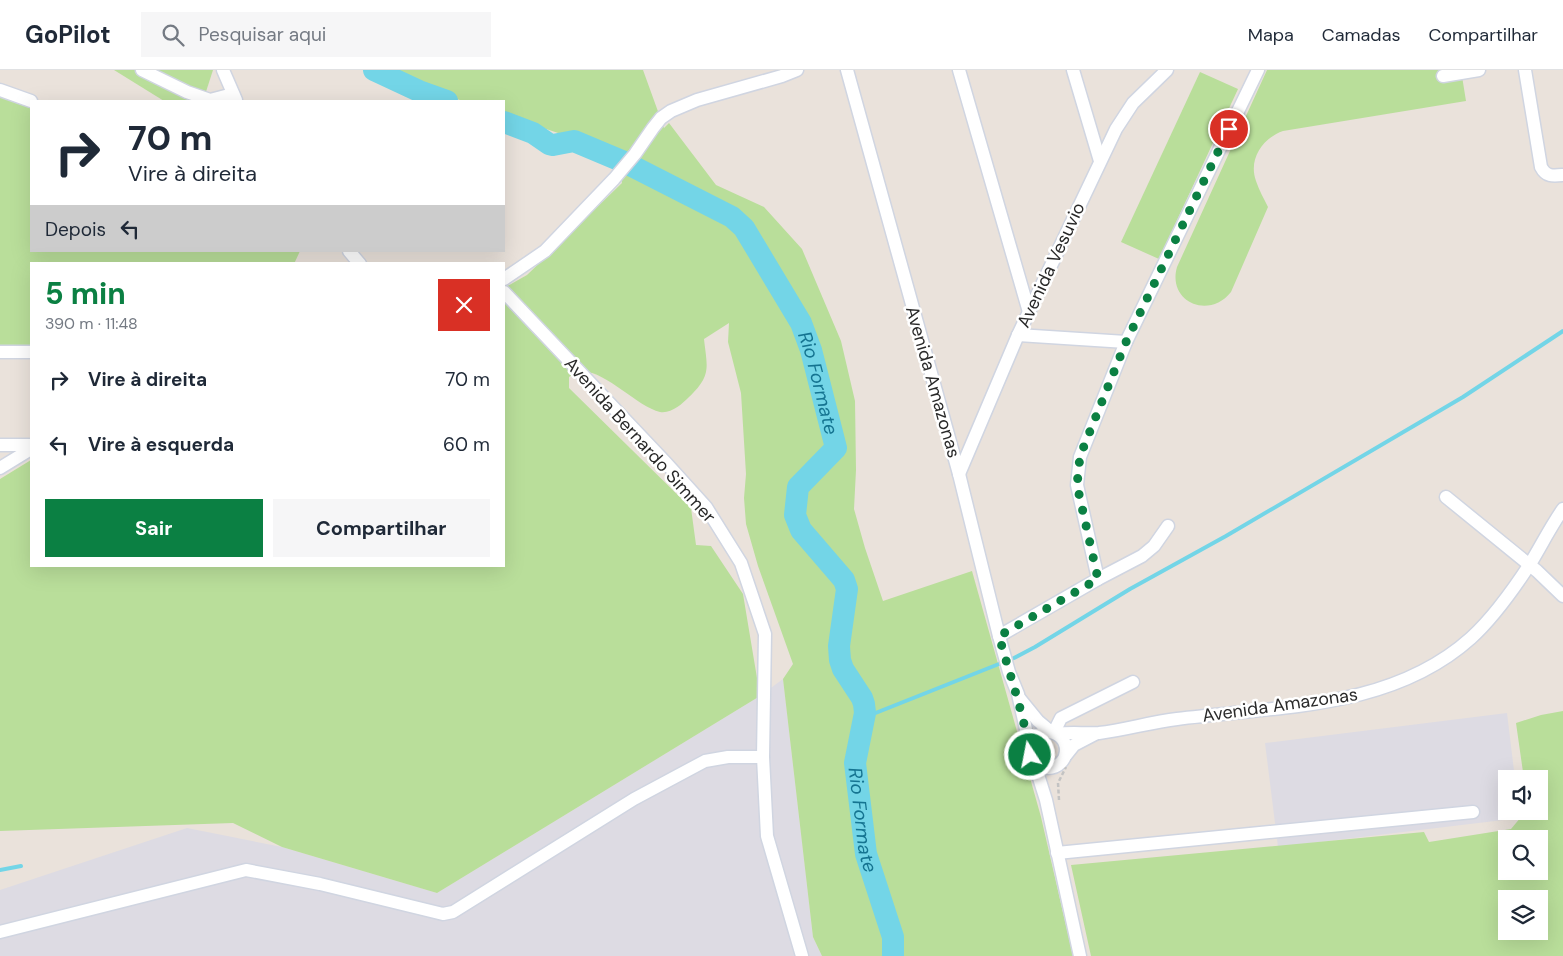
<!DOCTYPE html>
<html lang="pt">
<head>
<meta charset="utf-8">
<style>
  :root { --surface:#fff; --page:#f6f6f7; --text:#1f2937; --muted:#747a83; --line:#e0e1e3; --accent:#0b8043 }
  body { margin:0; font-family:"DM Sans",sans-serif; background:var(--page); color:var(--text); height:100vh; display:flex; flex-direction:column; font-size:19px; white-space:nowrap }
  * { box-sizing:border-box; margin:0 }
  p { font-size:16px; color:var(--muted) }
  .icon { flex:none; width:28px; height:28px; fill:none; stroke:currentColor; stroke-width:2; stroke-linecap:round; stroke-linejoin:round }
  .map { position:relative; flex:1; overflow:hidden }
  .drawer { position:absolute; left:30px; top:192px; width:475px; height:305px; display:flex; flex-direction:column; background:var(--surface); border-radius:0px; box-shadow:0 5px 20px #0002 }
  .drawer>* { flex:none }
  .top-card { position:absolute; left:30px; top:30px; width:475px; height:152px; border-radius:0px; box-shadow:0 5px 20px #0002; background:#fff; color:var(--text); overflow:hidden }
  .fabs { position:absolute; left:1498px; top:700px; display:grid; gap:10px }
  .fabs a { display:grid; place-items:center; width:50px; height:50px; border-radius:0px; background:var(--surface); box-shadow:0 5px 20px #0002; font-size:25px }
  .pin { position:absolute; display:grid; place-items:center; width:42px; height:42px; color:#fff; margin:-21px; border:2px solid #fff; border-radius:50%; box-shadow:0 1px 5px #0007 }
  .me { position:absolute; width:55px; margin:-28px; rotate:349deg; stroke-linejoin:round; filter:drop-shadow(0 0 4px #0008) }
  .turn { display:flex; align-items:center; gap:18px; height:105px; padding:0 15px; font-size:22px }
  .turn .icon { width:65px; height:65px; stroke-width:2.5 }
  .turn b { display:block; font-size:35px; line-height:42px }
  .then { display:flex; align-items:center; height:48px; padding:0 15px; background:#0003; gap:10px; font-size:19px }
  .round { display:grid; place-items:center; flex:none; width:52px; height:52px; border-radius:0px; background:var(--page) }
  .headline { display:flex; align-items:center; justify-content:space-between; height:85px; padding:0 15px }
  h1 { font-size:30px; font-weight:700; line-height:38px; color:var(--accent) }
  .cta { display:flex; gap:10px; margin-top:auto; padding:10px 15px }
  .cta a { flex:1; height:58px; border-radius:0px; background:var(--accent); color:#fff; font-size:20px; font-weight:700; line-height:58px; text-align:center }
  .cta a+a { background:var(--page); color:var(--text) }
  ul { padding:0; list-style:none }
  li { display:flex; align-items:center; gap:15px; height:65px; padding:0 15px }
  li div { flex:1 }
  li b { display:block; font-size:19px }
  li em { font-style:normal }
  header { display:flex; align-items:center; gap:30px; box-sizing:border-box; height:70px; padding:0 25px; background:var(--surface); border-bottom:1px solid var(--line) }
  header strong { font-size:24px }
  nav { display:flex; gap:28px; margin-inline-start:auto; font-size:18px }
  .search { width:350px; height:45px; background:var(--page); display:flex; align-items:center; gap:12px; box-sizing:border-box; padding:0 18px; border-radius:0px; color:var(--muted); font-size:19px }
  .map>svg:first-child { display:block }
  .industrial { fill:#dddbe3 }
  .green { fill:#b9de9a; fill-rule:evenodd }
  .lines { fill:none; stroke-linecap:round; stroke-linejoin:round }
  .stream { stroke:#73d5e7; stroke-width:4 }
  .river { stroke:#73d5e7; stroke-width:22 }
  .minor-casing { stroke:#d0d5e1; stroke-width:15 }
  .path { stroke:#c3c3c3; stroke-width:2.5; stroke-dasharray:4 2.5; stroke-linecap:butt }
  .minor { stroke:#fff; stroke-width:12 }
  .route { stroke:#0b8043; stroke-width:9; stroke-dasharray:0 16.2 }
  .labels { text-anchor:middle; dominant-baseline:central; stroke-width:5; stroke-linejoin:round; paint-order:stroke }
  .street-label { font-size:18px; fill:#292929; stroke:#fff }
  .water-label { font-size:19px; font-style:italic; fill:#157491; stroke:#fff }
</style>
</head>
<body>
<header>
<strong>GoPilot</strong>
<div class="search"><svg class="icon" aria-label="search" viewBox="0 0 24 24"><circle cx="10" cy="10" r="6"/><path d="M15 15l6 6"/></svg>Pesquisar aqui</div>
<nav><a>Mapa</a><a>Camadas</a><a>Compartilhar</a></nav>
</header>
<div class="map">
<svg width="1563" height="886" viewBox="0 0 1563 886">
  <rect width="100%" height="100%" fill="#eae2db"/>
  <!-- industrial -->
  <g class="industrial">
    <polygon points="783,609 813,867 822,886 0,886 0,820 187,758 282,777 437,823 760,626"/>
    <polygon points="1507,643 1515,709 1506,709 1506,741 1519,741 1520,748 1278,777 1265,673"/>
  </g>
  <!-- green -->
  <g class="green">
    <polygon points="114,0 213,0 203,31 164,31"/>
    <path d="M368 0H643L664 58 669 53 716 115 764 137 802 179 841 271 855 331 856 400 854 439 865 478 883 531 972 501 1041 747 1073 886H822L813 867 783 609 793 594 758 496 746 454 744 428 746 404 741 323 728 272 729 253 704 269C707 297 712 305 689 327 682 334 671 344 660 342 637 337 602 297 579 302 576 302 572 305 569 307V318L691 438 696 475 711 476 743 524 760 626 437 823 282 777 233 753 0 761V409L31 390V496H504V218L527 205 622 113 621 108 636 89 504 45V31H463Z"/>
    <path d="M1267 0H1461L1466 31 1283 61C1263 68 1248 89 1256 111 1259 120 1264 129 1268 137L1231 222C1209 250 1167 232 1177 197Z"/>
    <polygon points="1200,2 1238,19 1159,189 1121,172"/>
    <polygon points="0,24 31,35 31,181 300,181 294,194 31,194 31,277 0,277"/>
    <path d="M1563 641V886H1091L1071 795 1424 762 1429 772 1511 759 1526 741H1539V709H1524L1516 653 1541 645ZM1506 769H1539V801H1506ZM1506 829H1539V861H1506Z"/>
  </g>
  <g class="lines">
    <!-- stream -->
    <g class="stream">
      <polyline points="865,643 873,644 1014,588 1035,577 1130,519 1226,466 1463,327 1563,261"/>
      <polyline points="0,800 21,796"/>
    </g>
    <!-- river -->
    <g class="river">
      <polyline points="374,0 419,21 447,31"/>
      <path id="s1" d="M504 52 533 63 549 74 553 75 574 71 624 92 732 147 744 158 801 253 811 280 836 378 798 417 795 445 801 460 844 510 847 519 839 576 840 590 843 599 862 628 864 634 865 643 855 693 866 784 893 867V886"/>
    </g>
    <defs>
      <g id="minor">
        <polyline points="142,0 187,22 210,30 233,24"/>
        <polyline points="223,0 236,30"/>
        <polyline points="847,0 959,404 999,566 1009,602 1018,624 1030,677"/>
        <polyline points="959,0 1029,242"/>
        <polyline points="1073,0 1100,91"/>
        <path d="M1525 0 1541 97C1546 107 1553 106 1563 105"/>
        <polyline points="1443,6 1479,0"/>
        <polyline points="0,20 31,31"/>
        <polyline points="349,181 360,194"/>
        <polyline points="504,209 545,181 614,109 635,84 653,58 661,48 671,41 697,30 782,6 797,0"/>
        <polyline points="504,222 666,393 706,437 741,493 765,564 763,687 767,766 802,886"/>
        <polyline points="1126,272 1258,0"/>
        <polyline points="0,282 31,282"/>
        <polyline points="0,375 31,375"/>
        <polyline points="0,398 31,379"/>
        <polyline points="959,404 1018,265 1116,59 1133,33 1167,0"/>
        <polyline points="1446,427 1537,501 1563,526"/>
        <polyline points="1098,509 1142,486 1154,476 1168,456"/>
        <polyline points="999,566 1098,509 1077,415 1080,387 1126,272 1018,265"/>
        <polyline points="1020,629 1038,651 1050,661"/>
        <circle cx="1048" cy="680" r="18"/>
        <polyline points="1054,662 1061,648 1133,612"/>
        <path d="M1057 664C1071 662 1085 664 1099 663 1125 660 1151 652 1177 649 1277 636 1391 640 1471 568 1494 547 1513 520 1530 494 1541 476 1551 456 1563 439"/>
        <polyline points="1066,685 1074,675 1095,664"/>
        <polyline points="1034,692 1046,730 1080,886"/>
        <polyline points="1057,783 1473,742"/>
        <polyline points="0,862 246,800 320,814 443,844 453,842 634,729 705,691 728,687 763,687"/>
      </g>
    </defs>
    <!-- minor casing -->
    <use href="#minor" class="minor-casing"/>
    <!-- path -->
    <polyline class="path" points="1059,730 1058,713 1066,697"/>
    <!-- minor -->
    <use href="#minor" class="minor"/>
  </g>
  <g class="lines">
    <!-- route -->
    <path class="route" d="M1030 685C1024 644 1010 606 999 566L1098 509 1077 415 1080 386 1126 272 1229 59"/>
  </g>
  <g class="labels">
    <!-- street labels -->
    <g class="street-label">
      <text transform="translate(1051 195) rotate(-65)">Avenida Vesuvio</text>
      <text transform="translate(933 312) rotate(74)">Avenida Amazonas</text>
      <text transform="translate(640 370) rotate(48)">Avenida Bernardo Simmer</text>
      <text transform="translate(1280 635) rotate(-8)">Avenida Amazonas</text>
    </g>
    <!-- water labels -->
    <g class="water-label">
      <text stroke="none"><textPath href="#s1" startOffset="441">Rio Formate</textPath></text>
      <text stroke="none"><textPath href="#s1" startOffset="922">Rio Formate</textPath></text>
    </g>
  </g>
</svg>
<div class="fabs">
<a><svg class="icon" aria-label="sound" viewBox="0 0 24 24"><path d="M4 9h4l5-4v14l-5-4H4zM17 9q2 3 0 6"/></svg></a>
<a><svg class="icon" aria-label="search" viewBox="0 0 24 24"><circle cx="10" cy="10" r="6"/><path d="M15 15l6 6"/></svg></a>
<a><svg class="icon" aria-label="layers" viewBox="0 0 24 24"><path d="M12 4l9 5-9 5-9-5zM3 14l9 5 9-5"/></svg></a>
</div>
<div class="pin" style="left:1229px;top:59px;background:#d93025"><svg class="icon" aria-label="arrive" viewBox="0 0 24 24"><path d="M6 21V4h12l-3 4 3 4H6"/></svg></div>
<svg class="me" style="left:1030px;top:685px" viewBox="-20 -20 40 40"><circle r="17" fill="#0b8043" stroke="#fff" stroke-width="3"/><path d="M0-11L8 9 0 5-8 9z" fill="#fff"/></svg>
<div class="top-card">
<div class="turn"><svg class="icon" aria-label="right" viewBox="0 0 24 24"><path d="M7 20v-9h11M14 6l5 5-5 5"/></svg><div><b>70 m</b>Vire à direita</div></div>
<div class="then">Depois<svg class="icon" aria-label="left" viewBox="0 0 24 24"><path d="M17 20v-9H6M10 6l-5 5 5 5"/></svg></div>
</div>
<section class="drawer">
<div class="headline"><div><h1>5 min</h1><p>390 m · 11:48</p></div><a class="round" style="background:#d93025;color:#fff"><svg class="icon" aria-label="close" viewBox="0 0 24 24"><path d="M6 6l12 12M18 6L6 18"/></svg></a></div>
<ul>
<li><svg class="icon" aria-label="right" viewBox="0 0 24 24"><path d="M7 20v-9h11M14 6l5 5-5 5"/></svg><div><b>Vire à direita</b></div><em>70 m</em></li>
<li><svg class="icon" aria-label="left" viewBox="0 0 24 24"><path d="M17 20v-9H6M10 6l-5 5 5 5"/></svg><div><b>Vire à esquerda</b></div><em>60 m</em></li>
</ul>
<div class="cta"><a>Sair</a><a>Compartilhar</a></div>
</section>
</div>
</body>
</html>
